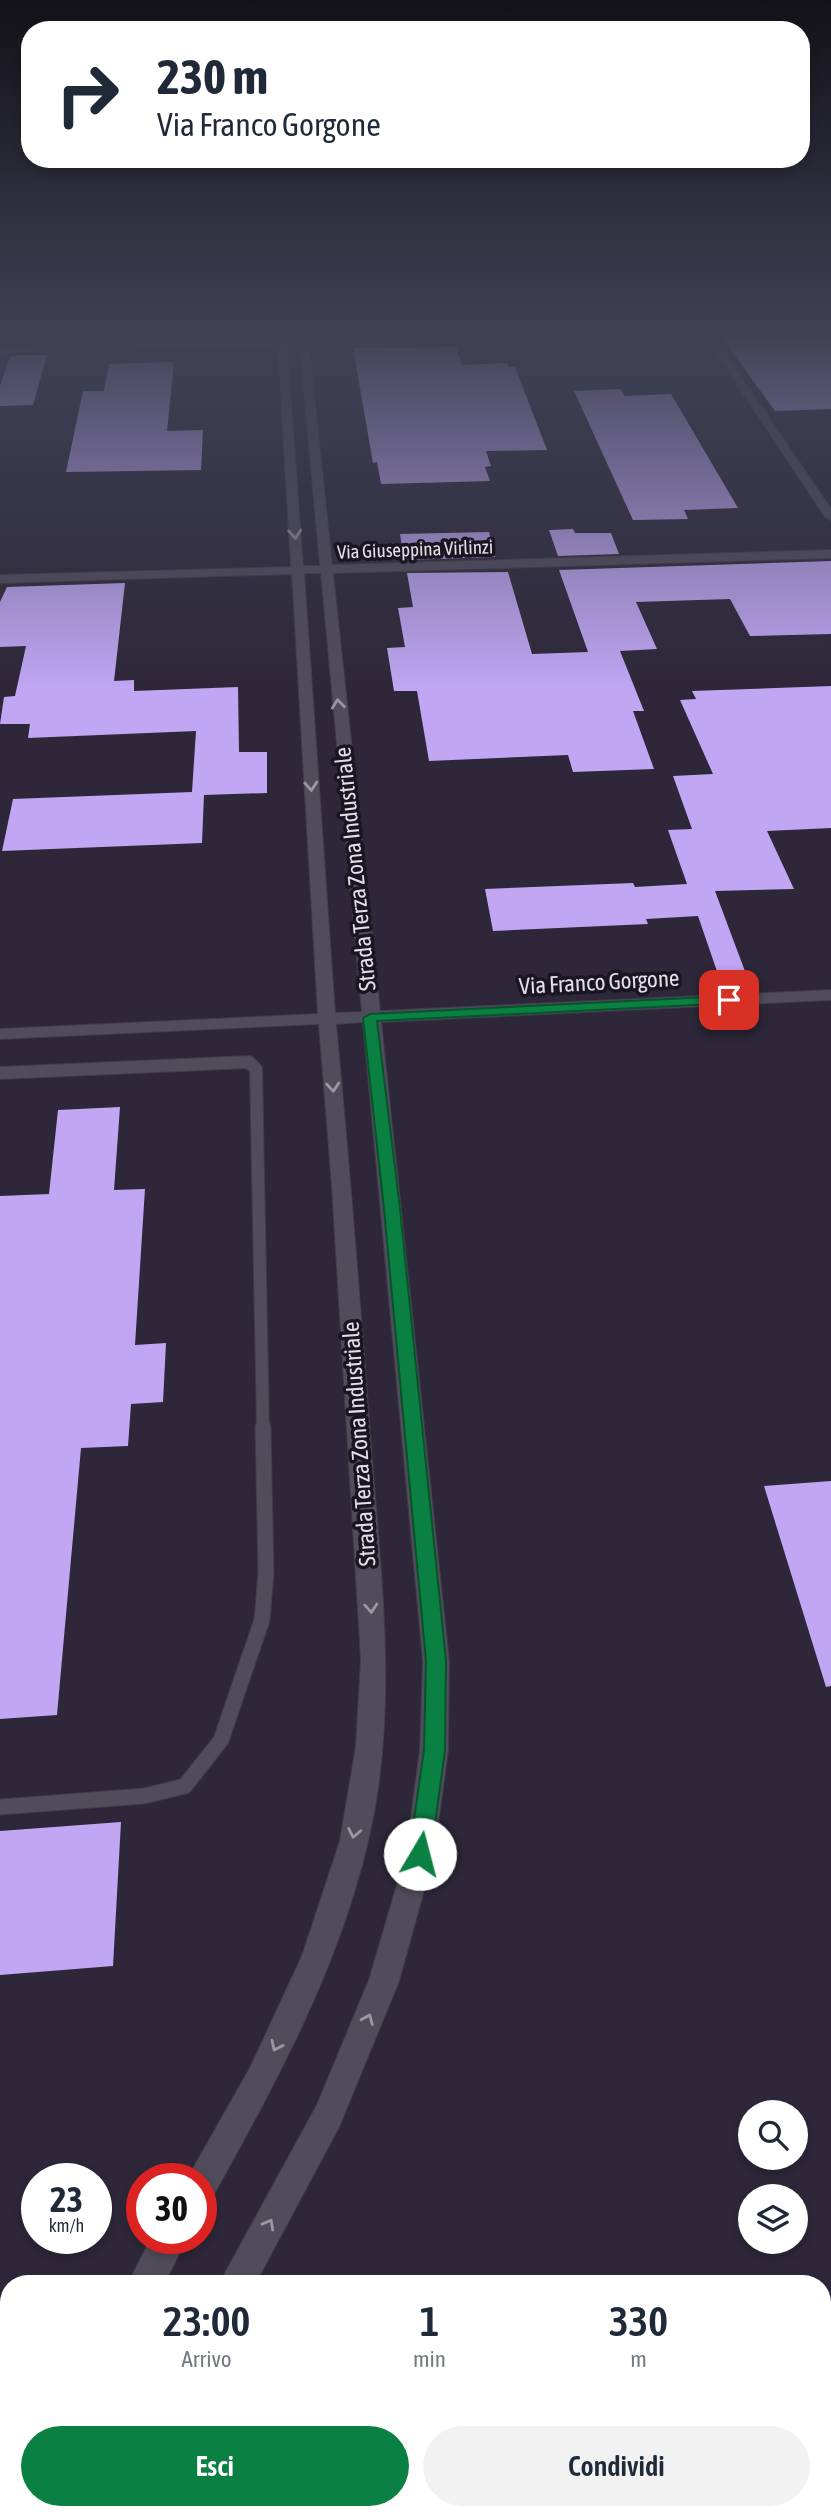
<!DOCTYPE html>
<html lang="it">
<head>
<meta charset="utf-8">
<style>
  :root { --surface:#fff; --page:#f2f2f3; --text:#1f2937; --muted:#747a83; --accent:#0b8043 }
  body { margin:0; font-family:"Asap Condensed",sans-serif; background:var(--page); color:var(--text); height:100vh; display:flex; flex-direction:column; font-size:26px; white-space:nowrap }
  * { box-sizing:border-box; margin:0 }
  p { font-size:23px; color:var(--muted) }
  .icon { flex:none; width:38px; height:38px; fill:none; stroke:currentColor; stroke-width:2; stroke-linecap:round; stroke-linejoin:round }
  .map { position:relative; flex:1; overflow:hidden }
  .side { position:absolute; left:0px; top:2275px; width:831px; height:245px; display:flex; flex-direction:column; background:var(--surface); border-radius:28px 28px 0 0; box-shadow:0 4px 10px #0003 }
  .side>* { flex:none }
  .banner { position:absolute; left:21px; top:21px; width:789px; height:147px; border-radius:28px; box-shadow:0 4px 10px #0003; background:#fff; color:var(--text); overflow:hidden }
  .tools { position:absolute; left:738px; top:2100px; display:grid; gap:14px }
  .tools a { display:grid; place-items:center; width:70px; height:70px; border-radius:50%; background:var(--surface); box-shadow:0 4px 10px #0003; font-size:35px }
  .speed { position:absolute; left:21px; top:2163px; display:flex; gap:14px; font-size:35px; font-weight:700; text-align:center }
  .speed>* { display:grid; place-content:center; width:91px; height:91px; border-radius:50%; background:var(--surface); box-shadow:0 4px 10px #0003; line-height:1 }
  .speed small { font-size:18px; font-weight:400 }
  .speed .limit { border:10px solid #d22; background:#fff; color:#111 }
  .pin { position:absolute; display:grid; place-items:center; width:60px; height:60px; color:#fff; margin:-30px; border-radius:14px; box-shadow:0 4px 10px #0006 }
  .me { position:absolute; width:77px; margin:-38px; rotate:8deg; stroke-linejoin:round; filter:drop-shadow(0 0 5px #0008) }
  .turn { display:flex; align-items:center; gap:24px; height:147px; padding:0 21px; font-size:32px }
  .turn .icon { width:91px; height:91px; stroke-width:2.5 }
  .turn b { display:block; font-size:49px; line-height:60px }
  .eta { display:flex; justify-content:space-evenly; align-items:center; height:119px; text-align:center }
  .eta b { font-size:42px; font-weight:600; line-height:49px }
  .action { display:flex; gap:14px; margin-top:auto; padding:14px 21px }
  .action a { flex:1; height:80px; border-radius:42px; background:var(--accent); color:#fff; font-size:28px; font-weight:600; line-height:80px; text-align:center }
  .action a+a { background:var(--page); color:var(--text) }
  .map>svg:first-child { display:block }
  .built { fill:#2d2739; fill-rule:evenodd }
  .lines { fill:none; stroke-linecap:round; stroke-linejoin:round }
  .stream { stroke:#121000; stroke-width:4.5 }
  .building { fill:#c0a6f3 }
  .lane-far2-casing { stroke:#3f3c46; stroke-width:14 }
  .lane-far1-casing { stroke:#3f3c46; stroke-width:17 }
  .lane-casing { stroke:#3f3c46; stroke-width:21 }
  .street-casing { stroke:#3f3c46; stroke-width:2 }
  .secondary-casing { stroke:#3f3c46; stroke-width:2 }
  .lane-far2 { stroke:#514c5b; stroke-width:12 }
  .lane-far1 { stroke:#514c5b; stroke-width:15 }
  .lane { stroke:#514c5b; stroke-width:19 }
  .street { fill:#514c5b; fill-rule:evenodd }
  .secondary { fill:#514c5b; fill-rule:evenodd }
  .oneway { stroke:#9a96a2 }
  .route { fill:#0b8043; stroke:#07532c; stroke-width:2 }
  .labels { text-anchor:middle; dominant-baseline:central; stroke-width:7; stroke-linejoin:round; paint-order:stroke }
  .far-street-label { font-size:19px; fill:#e2dfe8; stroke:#191621 }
  .street-label { font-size:23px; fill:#e2dfe8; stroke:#191621 }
</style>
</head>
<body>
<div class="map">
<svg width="831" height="2520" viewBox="0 0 831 2520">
  <rect width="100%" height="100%" fill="#231f2b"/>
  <!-- built -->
  <path class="built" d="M0 335H831V2520H0ZM751 2112H796V2158H751ZM37 2179H96V2238H37ZM142 2179H201V2238H142ZM751 2196H796V2242H751ZM9 2284H822V2511H9Z"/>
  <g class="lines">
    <!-- stream -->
    <g class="stream">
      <polyline points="313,339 483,335"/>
      <polyline points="0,346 270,340"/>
    </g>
  </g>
  <!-- building -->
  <g class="building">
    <polygon points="831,336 831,409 775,411 723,339"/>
    <polygon points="449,347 456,347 462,365 507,363 509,367 515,367 547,450 486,451 491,466 485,467 490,481 381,484 377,462 373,463 353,348"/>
    <polygon points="19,355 47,355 33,405 0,406 0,386 10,357"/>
    <polygon points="174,362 167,431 203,430 201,470 66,472 83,391 104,391 109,364"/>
    <polygon points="621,389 624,396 671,394 738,508 684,510 688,519 633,520 574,391"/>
    <polygon points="573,529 575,533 611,533 619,554 558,556 549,530"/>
    <polygon points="489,532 495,557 404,560 400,534"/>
    <polygon points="831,561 831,634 750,636 730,599 636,602 657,649 620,651 644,711 633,711 654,769 573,772 568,755 429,761 417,691 394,691 387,648 405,647 398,608 413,607 407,573 508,572 532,654 588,652 559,570"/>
    <polygon points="125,583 114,681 134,680 134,691 238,687 239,752 267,752 267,793 204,795 202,843 2,851 13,799 192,792 196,731 28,738 30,724 0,724 4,697 15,696 26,646 0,647 0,602 7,587"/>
    <polygon points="831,686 831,828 767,831 794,889 715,891 749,982 721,983 698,916 646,919 648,924 493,931 485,889 633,883 635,887 687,884 668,830 692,829 673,776 713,774 680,700 696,699 692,691"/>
    <polygon points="120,1107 114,1190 145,1189 135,1345 166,1343 163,1402 131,1404 128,1446 81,1448 57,1715 0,1719 0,1196 49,1194 58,1110"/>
    <polygon points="831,1481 831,1686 826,1687 764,1486"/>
    <polygon points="121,1822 113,1966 0,1975 0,1831"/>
  </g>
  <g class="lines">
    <defs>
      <polyline id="lane-far2" points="0,1073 249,1062 256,1069 263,1429"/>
      <polyline id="lane-far1" points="0,1807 144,1796 185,1786 221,1740 262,1620 266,1573 263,1427"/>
      <polyline id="lane" points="0,2409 9,2408"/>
      <g id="street">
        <path d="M278 335H286L287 341 299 340V335H307L308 340 656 335 652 338 309 346 332 565 831 550V558L333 573 380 1011 831 990V1000L381 1022 449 1661 448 1750 434 1854 399 1981 339 2127 255 2284H219L317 2105 369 1980 406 1854 420 1750 423 1661 363 1022 336 1024C350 1169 361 1314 372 1460 382 1587 398 1715 368 1841 339 1967 276 2083 213 2196L201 2200V2179H187L250 2068 302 1956 340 1841 356 1746 361 1659 332 1187 319 1024 0 1039V1029L318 1014 292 574 0 583V575L291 567 278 346 0 353V347L278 341ZM287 346H300L320 566H303ZM304 573H321L362 1012 335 1013Z"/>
        <polygon points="704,335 713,335 831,509 831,520 825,517"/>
        <polygon points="151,2238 187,2238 164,2284 128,2284"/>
        <polygon points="822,2308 831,2308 831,2342 822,2343"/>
        <polygon points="9,2495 9,2511 34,2511 30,2520 0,2520 0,2501"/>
        <polygon points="93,2511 132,2511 128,2520 89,2520"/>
      </g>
      <polygon id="secondary" points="87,335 205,335 201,338 0,343 0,337"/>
    </defs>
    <!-- lane-far2 casing -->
    <use href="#lane-far2" class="lane-far2-casing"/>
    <!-- lane-far1 casing -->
    <use href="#lane-far1" class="lane-far1-casing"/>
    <!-- lane casing -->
    <use href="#lane" class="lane-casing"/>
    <!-- street casing -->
    <use href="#street" class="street-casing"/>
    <!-- secondary casing -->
    <use href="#secondary" class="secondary-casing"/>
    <!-- lane-far2 -->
    <use href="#lane-far2" class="lane-far2"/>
    <!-- lane-far1 -->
    <use href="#lane-far1" class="lane-far1"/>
    <!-- lane -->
    <use href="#lane" class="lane"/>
    <!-- street -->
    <use href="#street" class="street"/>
    <!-- secondary -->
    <use href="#secondary" class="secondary"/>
  </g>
  <!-- one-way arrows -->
  <defs><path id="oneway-chevron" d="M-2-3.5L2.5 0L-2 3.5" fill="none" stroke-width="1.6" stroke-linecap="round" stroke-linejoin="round" transform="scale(1.75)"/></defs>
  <g class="oneway">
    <use href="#oneway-chevron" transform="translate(295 534) rotate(86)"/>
    <use href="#oneway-chevron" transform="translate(338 704) rotate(-96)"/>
    <use href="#oneway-chevron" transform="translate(311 786) rotate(86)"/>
    <use href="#oneway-chevron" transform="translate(333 1087) rotate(85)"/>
    <use href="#oneway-chevron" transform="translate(371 1608) rotate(86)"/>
    <use href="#oneway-chevron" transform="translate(354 1833) rotate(101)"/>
    <use href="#oneway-chevron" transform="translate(368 2019) rotate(-67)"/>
    <use href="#oneway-chevron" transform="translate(276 2046) rotate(115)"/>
    <use href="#oneway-chevron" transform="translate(269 2224) rotate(-61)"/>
  </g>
  <!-- sky -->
  <linearGradient id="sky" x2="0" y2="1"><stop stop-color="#131118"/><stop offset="0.49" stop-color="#3f4255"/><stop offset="1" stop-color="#3f4255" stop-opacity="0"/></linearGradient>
  <rect width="831" height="688" fill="url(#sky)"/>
  <!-- route -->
  <polygon class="route" points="729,996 736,1000 734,1003 377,1021 400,1209 446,1661 445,1750 431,1854 428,1862 420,1865 412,1862 409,1854 424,1750 426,1661 384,1209 363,1018 370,1014"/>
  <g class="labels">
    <!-- far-street labels -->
    <g class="far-street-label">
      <text transform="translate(415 549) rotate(-2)">Via Giuseppina Virlinzi</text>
    </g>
    <!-- street labels -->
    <g class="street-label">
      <text transform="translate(355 869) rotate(-96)">Strada Terza Zona Industriale</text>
      <text transform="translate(599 982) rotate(-3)">Via Franco Gorgone</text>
      <text transform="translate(359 1444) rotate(-94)">Strada Terza Zona Industriale</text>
    </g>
  </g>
</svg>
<div class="tools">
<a><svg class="icon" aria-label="search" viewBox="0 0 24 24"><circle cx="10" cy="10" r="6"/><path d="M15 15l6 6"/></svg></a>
<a><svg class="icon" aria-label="layers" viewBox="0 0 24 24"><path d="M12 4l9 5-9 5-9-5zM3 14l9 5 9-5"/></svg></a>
</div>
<div class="speed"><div>23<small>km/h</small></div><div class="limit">30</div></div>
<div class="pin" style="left:729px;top:1000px;background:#d93025"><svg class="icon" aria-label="arrive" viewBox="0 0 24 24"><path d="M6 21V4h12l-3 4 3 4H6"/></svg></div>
<svg class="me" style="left:420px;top:1854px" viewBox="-20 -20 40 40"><circle r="19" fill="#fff"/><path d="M0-13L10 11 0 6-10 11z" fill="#0b8043"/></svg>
<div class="banner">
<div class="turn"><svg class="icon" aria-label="right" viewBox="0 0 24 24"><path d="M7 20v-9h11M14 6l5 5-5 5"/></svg><div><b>230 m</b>Via Franco Gorgone</div></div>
</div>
<section class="side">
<div class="eta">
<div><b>23:00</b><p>Arrivo</p></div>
<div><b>1</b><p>min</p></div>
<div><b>330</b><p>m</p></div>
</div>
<div class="action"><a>Esci</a><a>Condividi</a></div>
</section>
</div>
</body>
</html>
